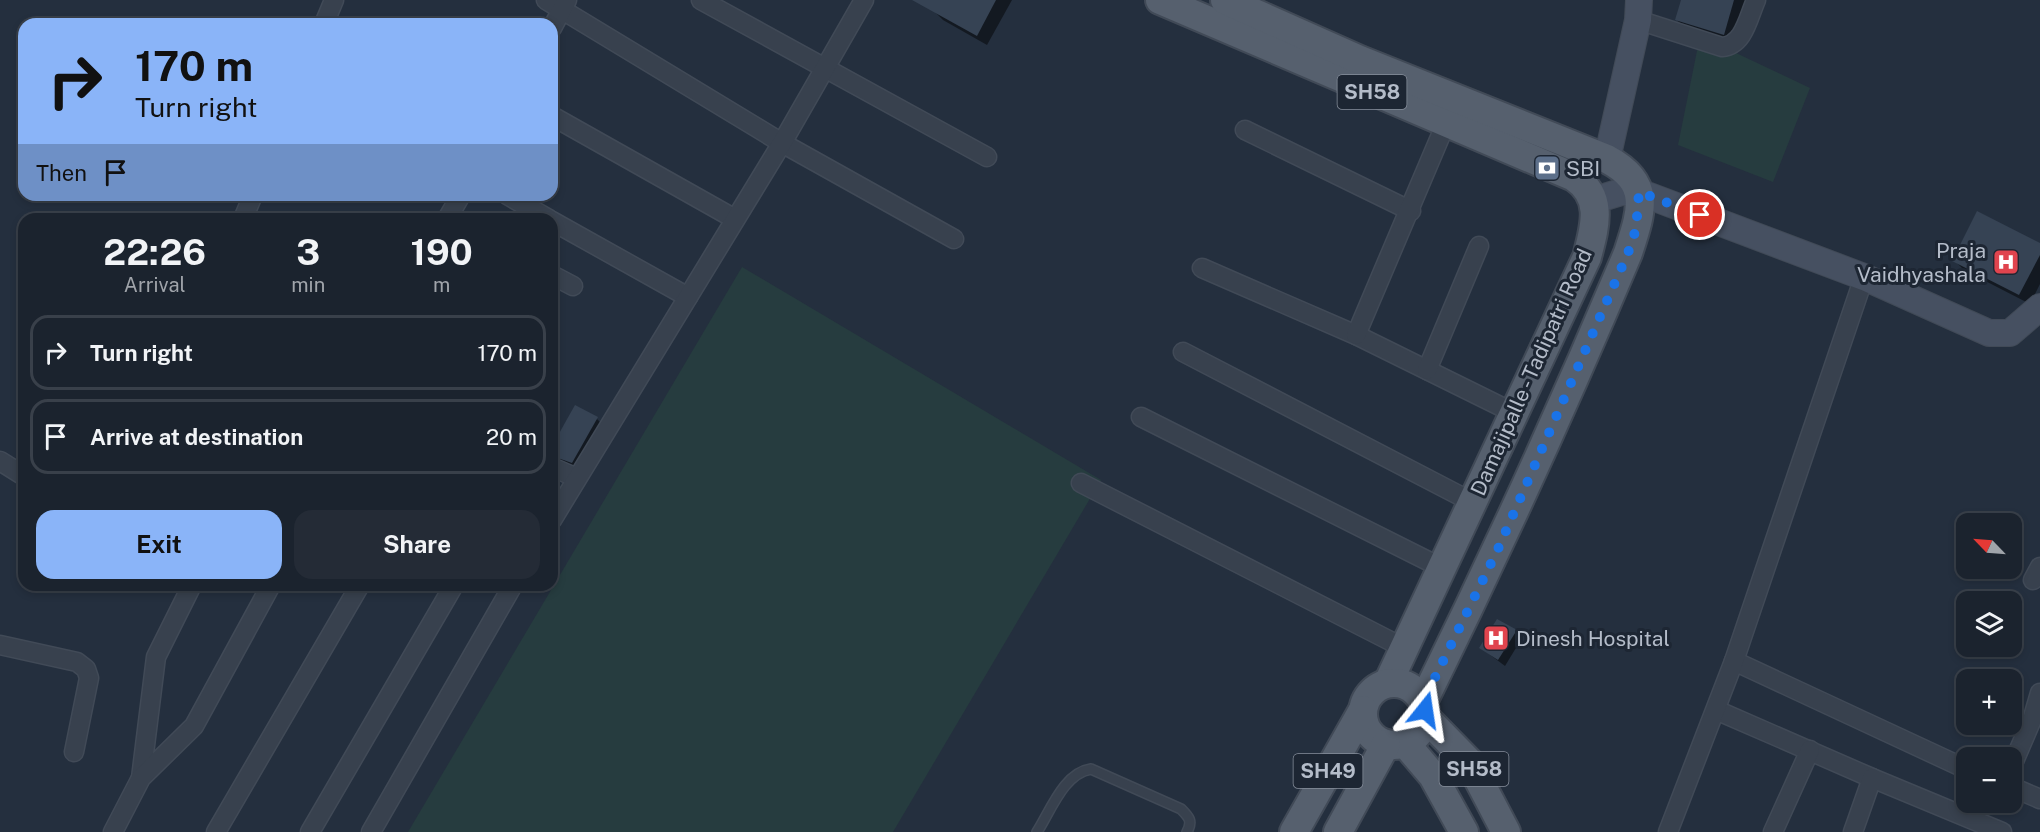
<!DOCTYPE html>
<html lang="en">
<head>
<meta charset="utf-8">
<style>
  :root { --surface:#1b232e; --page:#242b36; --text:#f1f3f6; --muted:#a0a4aa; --line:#39404a; --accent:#8ab4f8 }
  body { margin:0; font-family:"Public Sans",sans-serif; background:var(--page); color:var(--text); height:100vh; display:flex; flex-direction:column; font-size:22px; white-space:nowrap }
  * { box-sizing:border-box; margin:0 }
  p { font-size:20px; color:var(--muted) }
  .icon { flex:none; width:33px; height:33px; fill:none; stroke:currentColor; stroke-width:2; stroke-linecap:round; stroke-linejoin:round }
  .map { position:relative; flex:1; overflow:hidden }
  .side { position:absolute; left:18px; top:213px; width:540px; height:378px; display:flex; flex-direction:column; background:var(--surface); border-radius:18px; box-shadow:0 3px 9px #0003,0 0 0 2px var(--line) }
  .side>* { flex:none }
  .hud { position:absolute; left:18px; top:18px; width:540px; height:183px; border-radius:18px; box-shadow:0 3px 9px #0003,0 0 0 2px var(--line); background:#8ab4f8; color:#111; overflow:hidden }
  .needle { width:39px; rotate:295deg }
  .fabs { position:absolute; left:1956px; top:513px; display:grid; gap:12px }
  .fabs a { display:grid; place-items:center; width:66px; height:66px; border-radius:12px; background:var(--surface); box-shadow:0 3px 9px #0003,0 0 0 2px var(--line); font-size:30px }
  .pin { position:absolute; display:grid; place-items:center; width:51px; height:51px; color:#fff; margin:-26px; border:3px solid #fff; border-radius:50%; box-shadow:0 2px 6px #0007 }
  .me { position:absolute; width:66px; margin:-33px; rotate:15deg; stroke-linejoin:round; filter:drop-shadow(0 0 4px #0008) }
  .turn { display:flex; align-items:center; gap:21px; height:126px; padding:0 18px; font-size:27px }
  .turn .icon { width:78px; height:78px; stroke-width:2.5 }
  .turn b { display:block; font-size:42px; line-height:51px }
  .then { display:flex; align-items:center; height:57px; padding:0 18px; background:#0003; gap:12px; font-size:22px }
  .eta { display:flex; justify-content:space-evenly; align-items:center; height:102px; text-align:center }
  .eta b { font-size:36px; font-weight:700; line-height:42px }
  .cta { display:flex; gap:12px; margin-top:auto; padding:12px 18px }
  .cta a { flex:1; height:69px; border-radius:18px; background:var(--accent); color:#111; font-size:24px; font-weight:700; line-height:69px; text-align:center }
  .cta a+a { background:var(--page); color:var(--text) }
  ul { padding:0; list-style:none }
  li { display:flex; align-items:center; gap:18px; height:75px; margin:0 12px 9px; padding:0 6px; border:3px solid var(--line); border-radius:18px }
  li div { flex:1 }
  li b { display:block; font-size:22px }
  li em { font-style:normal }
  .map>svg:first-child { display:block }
  .pitch { fill:#263c3f }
  .shadow { fill:#0007 }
  .building { fill:#364354 }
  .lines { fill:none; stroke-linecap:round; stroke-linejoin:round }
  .lane-casing { stroke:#414a57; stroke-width:12 }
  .street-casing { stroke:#414a57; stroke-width:21 }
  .secondary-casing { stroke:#414a57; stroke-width:28 }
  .primary-casing { stroke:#414a57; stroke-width:32 }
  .lane { stroke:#38414e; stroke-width:9 }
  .street { stroke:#38414e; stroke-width:18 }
  .secondary { stroke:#465061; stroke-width:26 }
  .primary { stroke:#56606e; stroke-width:28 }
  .route { stroke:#1a73e8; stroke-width:10; stroke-dasharray:0 18 }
  .labels { text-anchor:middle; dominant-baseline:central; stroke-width:6; stroke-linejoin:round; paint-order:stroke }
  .shield { fill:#1d2633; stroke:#878f9c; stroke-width:1.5 }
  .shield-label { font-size:20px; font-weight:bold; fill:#b4bcc9 }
  .poi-label { font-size:21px; fill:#b4bcc9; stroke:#1d2633; text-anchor:start }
  .street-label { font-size:21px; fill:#b4bcc9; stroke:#1d2633 }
</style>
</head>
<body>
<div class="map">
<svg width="2040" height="832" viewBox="0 0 2040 832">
  <rect width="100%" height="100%" fill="#242f3e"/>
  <!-- pitch -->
  <g class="pitch">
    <polygon points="1700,36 1810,88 1773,182 1678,145"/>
    <polygon points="742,267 1101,480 893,832 408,832"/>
  </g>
  <!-- shadow -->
  <g class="shadow">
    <polygon points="938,0 1012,0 987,45 943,20 933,10"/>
    <polygon points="1683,0 1747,0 1734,44 1687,30 1677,20"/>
    <polygon points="340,18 355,24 337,24"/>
    <polygon points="2040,245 2040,284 2030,304 1964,270 1954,260"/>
    <polygon points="597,419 603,425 579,469 552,456 552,449"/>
    <polygon points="1516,632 1522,638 1505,666 1481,648"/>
  </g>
  <!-- building -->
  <g class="building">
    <polygon points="912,0 996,0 977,36"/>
    <polygon points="1681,0 1734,0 1724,35 1675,20"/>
    <polygon points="1977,211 2040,243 2040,255 2019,295 1952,261"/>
    <polygon points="575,405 598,417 572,463 552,456 552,446"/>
    <polygon points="1497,619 1517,630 1498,660 1479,648"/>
  </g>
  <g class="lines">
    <defs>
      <path id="lane" d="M1037 832C1051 810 1064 773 1091 769L1181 809C1189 817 1193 821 1187 832"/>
      <g id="street">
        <polyline points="546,0 782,143 954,239"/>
        <polyline points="701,0 987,157"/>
        <path d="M1638 20 1722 47C1744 45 1748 18 1756 0"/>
        <polyline points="324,24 334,0"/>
        <polyline points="552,28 567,0"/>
        <polyline points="552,116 735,219"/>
        <polyline points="1245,130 1411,211"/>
        <polyline points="507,195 549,219"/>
        <polyline points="243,219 253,195"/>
        <polyline points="447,219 461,195"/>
        <polyline points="552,221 688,297"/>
        <polyline points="1202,268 1356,335 1514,413"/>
        <polyline points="552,275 573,286"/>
        <polyline points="1356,335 1446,123"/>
        <polyline points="1183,352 1472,502"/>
        <polyline points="1427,370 1479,246"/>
        <polyline points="1141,417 1442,568"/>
        <polyline points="0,461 24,476"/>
        <polyline points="552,467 577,478"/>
        <polyline points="1081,483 1404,648"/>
        <polyline points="552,520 782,143 864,0"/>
        <polyline points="2033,580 2040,567"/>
        <polyline points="0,645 77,662 86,669 89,678 74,752"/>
        <polyline points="1734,661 1966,769"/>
        <polyline points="1716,710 1872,778"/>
        <polyline points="2012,766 2033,717 2040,693"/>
        <polyline points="141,778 156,657 192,585"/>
        <polyline points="2012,787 2040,799"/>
        <polyline points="113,832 141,778 194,726 271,585"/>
        <polyline points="216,832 360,585"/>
        <polyline points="310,832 454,585"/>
        <polyline points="371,832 513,585"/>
        <polyline points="1668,832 1734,661 1864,277"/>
        <polyline points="1773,832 1810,750"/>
        <polyline points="1853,832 1872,778 2002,832"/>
      </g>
      <g id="secondary">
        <polyline points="1607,159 1638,20 1639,0"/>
        <polyline points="1595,200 1621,192 1639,192 1864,277 1989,333 2010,333 2040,307"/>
      </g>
      <g id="primary">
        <path d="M1160 0 1574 177C1604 197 1595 226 1587 257L1388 683"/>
        <path d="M1225 0 1360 60 1607 159C1652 183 1642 210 1628 253 1564 405 1496 554 1423 702"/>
        <circle cx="1394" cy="714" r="31"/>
        <polyline points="1425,717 1470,763 1506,832"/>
        <polyline points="1405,743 1433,776 1464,832"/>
        <polyline points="1294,832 1363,710"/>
        <polyline points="1338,832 1386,744"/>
      </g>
    </defs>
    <!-- lane casing -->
    <use href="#lane" class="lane-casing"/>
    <!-- street casing -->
    <use href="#street" class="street-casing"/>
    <!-- secondary casing -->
    <use href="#secondary" class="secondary-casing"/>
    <!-- primary casing -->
    <use href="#primary" class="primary-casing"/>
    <!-- lane -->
    <use href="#lane" class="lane"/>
    <!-- street -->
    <use href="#street" class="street"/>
    <!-- secondary -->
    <use href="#secondary" class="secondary"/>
    <!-- primary -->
    <use href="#primary" class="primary"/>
  </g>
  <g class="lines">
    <!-- route -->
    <polyline class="route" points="1425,710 1423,702 1498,549 1628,253 1636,229 1639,192 1700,215"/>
  </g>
  <!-- icons -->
  <defs>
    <symbol id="bank-square" viewBox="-11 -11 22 22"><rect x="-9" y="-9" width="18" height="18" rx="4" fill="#5c6f8a" stroke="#1d2633"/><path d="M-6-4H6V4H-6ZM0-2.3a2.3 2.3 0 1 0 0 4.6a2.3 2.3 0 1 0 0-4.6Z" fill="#fff"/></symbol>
    <symbol id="hospital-square" viewBox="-11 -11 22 22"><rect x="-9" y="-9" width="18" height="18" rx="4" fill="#e0444e" stroke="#1d2633"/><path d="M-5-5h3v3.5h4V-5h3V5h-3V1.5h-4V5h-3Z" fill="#fff"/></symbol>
  </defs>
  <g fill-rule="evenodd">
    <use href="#bank-square" x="1532" y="153" width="30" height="30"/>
    <use href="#hospital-square" x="1991" y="247" width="30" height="30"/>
    <use href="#hospital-square" x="1481" y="623" width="30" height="30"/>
  </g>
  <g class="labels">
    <!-- shield labels -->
    <g class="shield">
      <rect x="1337.5" y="75" width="69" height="34" rx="4.5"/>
      <rect x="1439.5" y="752" width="69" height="34" rx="4.5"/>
      <rect x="1293.5" y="754" width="69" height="34" rx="4.5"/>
    </g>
    <g class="shield-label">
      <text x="1372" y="92">SH58</text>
      <text x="1474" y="769">SH58</text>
      <text x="1328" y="771">SH49</text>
    </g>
    <!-- poi labels -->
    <g class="poi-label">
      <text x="1566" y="168">SBI</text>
      <text x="1986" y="250" text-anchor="end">Praja<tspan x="1986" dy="24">Vaidhyashala</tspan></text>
      <text x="1516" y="638">Dinesh Hospital</text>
    </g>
    <!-- street labels -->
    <g class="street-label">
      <text transform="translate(1531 372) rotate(-66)">Damajipalle - Tadipatri Road</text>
    </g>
  </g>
</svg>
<div class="fabs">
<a><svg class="needle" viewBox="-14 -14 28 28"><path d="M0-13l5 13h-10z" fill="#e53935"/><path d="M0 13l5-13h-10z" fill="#a0a4aa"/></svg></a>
<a><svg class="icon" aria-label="layers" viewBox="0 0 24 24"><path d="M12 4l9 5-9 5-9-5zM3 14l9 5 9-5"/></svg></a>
<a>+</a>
<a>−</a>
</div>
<div class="pin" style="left:1700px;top:215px;background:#d93025"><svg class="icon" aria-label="arrive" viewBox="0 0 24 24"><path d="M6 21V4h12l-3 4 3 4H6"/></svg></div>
<svg class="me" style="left:1425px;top:710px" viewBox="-20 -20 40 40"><path d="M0-17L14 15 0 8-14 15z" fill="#1a73e8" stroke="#fff" stroke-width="4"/></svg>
<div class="hud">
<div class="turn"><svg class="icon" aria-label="right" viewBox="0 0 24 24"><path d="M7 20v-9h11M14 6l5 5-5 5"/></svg><div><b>170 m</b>Turn right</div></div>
<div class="then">Then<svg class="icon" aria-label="arrive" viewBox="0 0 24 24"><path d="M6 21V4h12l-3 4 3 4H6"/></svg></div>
</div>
<section class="side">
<div class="eta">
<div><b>22:26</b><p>Arrival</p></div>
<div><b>3</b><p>min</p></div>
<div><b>190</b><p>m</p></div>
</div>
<ul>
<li><svg class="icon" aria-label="right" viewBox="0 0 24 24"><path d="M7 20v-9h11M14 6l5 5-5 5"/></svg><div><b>Turn right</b></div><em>170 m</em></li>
<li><svg class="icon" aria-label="arrive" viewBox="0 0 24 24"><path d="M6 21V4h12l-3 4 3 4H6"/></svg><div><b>Arrive at destination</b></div><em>20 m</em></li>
</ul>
<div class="cta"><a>Exit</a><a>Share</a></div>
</section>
</div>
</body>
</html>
